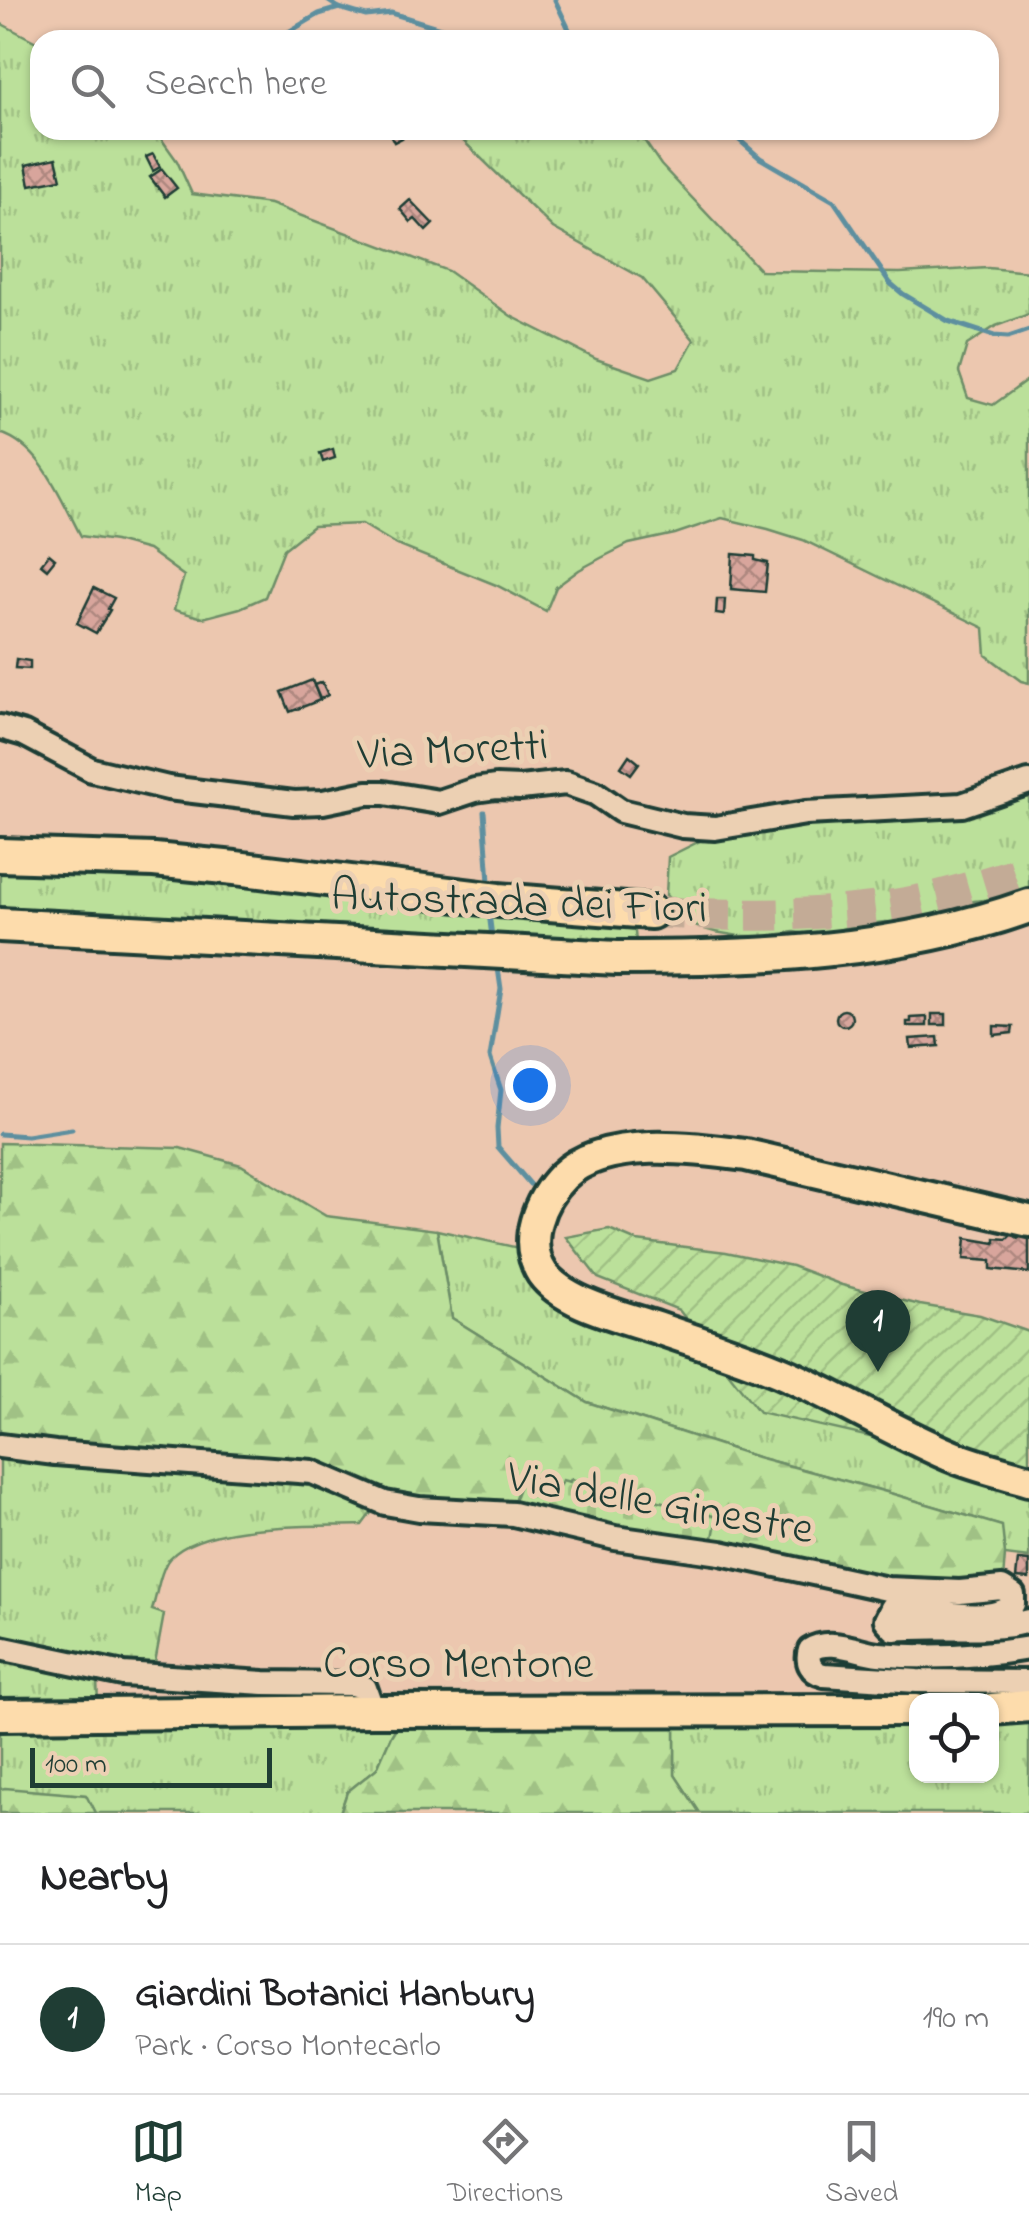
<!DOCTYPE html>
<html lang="en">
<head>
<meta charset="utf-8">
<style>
	:root { --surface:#fff; --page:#f2f2f2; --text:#202124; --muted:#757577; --line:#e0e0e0; --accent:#1f3d34 }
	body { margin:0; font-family:"Indie Flower",sans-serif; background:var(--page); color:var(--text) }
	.controls { position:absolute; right:30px; bottom:30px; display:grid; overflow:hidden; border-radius:20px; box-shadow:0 2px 8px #0004 }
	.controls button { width:90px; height:90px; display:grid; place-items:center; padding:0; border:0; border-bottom:2px solid var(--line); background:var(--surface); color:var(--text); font:50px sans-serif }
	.scale { position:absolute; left:30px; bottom:25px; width:242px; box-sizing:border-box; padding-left:10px; border:5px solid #1f3d34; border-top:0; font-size:28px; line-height:35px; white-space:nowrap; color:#1f3d34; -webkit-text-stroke:8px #ecd0b3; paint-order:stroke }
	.you { position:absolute; left:530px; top:1085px; width:35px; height:35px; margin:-25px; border:8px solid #fff; border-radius:50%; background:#1a73e8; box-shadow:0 0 0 15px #1a73e833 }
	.badge { display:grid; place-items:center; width:65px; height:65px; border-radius:50%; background:var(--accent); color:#fff; font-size:32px; font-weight:700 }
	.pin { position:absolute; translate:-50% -82px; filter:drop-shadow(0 2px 5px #0008) }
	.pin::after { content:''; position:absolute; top:52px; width:35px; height:30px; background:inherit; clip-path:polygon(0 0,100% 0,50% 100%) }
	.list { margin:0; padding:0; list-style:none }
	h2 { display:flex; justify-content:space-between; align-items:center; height:130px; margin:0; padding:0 40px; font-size:42px }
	h2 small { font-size:32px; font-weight:400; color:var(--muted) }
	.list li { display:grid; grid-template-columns:65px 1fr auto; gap:30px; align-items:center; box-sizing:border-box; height:150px; padding:0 40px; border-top:2px solid var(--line) }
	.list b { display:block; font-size:38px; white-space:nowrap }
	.list p { margin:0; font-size:32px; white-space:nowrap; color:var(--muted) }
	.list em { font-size:32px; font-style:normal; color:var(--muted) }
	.icon { flex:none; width:55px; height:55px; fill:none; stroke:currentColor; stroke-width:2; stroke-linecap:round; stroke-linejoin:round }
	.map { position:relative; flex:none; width:1029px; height:1813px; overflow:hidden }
	.search { position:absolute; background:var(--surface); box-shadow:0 2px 8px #0004; left:30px; right:30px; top:30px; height:110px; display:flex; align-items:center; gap:25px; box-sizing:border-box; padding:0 35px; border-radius:30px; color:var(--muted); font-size:38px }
	.sheet { height:280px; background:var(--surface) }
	nav { display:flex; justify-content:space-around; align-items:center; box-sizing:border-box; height:140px; border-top:2px solid var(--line); background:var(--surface); font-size:28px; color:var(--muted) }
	nav a { display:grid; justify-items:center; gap:5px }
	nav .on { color:var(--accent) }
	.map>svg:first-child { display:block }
	.grass { fill:url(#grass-tufts); stroke:#6d8e67; stroke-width:2.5 }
	.forest { fill:url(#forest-firs); stroke:#6d8e67; stroke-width:2.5 }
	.cemetery { fill:url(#cemetery-stones); stroke:#6d8e67; stroke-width:2.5 }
	.garden { fill:url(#garden-furrows); stroke:#6d8e67; stroke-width:2.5 }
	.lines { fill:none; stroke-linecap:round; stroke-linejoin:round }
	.stream { stroke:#5d8f9f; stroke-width:5 }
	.building { fill:url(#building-cross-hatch); stroke:#1f3d34; stroke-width:2.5 }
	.highway-tunnel { stroke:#c3ab96; stroke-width:32; stroke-dasharray:32 16; stroke-linecap:butt }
	.minor-casing { stroke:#1f3d34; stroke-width:30 }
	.major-casing { stroke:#1f3d34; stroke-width:38 }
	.highway-casing { stroke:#1f3d34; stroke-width:40 }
	.minor { stroke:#ecd0b3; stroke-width:22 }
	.major { stroke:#fddcac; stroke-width:30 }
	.highway { stroke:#fddcac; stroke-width:32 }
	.labels { text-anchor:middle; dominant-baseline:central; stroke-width:10; stroke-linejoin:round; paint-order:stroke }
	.street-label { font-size:45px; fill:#1f3d34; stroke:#ecd0b3 }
</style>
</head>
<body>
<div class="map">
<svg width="1029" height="1813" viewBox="0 0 1029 1813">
	<defs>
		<pattern id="grass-tufts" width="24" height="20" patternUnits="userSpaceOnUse" patternTransform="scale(2.5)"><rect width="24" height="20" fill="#bbe09a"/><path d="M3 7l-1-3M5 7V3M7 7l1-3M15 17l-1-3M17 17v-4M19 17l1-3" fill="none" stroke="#a0c185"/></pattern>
		<pattern id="forest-firs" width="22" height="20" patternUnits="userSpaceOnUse" patternTransform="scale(2.5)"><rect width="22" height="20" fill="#bbe09a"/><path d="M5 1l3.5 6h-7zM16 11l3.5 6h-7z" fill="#a0c185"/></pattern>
		<pattern id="cemetery-stones" width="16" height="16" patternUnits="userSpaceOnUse" patternTransform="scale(2.5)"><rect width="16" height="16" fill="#bbe09a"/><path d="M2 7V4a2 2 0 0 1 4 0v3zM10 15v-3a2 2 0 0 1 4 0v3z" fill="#a0c185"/></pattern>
		<pattern id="garden-furrows" width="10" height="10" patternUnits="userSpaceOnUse" patternTransform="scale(2.5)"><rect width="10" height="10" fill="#bbe09a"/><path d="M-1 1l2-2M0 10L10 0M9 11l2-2" fill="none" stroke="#a0c185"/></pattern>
		<pattern id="building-cross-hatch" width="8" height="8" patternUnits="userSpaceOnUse" patternTransform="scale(2.5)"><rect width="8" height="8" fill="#d8a59c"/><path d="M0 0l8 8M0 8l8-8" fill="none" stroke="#af8880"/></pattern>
	</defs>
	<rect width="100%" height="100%" fill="#ecc7af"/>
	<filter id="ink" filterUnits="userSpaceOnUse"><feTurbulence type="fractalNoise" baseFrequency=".01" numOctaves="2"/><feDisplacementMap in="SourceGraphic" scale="20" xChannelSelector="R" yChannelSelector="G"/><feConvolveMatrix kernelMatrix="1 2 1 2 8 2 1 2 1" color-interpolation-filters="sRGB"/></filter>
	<g filter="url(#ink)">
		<g class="grass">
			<path d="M0 23 40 44V130H155L177 161 192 194 270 204 448 271 511 316 596 359 651 378 678 369 694 340 642 278 553 228 452 130H637L661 165 761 271 900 273 988 268 1029 272V314L996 326 967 345 959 372 968 398 993 405 1029 379V683L1021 681 986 655 984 628 803 540 768 529 722 518 675 534 629 544 601 558 579 570 556 587 546 611 496 585 397 545 362 524 313 526 284 549 265 597 240 608 203 618 174 610 184 576 148 550 115 541 81 536C61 499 42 446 0 433Z"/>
			<polygon points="463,29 528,34 535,40 457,40"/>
			<polygon points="1029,787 1029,890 1004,898 974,901 909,923 885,922 851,926 820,936 794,932 766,936 739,936 715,932 697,927 666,895 668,857 718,832 858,815 902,819 949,813"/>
			<path d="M0 869C212 877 423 902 634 922L636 942C424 932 212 913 0 913Z"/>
			<path d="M437 1230 519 1248C536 1289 544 1303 585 1323L748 1370 1029 1492V1558L1005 1555 1001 1526 883 1491 757 1457 587 1402 452 1318Z"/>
			<path d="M0 1452 94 1463 181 1476 268 1474 325 1484 352 1503 374 1509 362 1525C314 1527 205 1521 170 1558 160 1569 157 1595 152 1610L164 1614 154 1668 0 1637Z"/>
			<polygon points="0,1657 97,1679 98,1704 0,1707"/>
			<polygon points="1029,1718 1029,1813 700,1813 675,1775 675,1723 916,1723 916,1776 992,1776 992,1722"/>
			<polygon points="399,1723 391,1736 377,1768 347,1792 340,1813 95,1813 85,1795 0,1789 0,1730 87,1726"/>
		</g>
		<g class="forest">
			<polygon points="0,1143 180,1148 241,1165 326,1216 437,1230 452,1318 587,1402 757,1457 883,1491 1002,1526 1005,1555 1003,1580 904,1585 712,1543 593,1485 571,1480 561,1486 524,1474 514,1501 500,1507 428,1504 197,1457 0,1436"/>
			<polygon points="399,1723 675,1723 675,1775 700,1813 340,1813 347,1792 377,1768 391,1736"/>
			<polygon points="5,1788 86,1795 95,1813 0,1813 0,1789"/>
		</g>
		<polygon class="cemetery" points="524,1474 560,1485 562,1480 570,1482 571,1479 593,1485 594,1483 717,1517 712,1543 649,1535 527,1510 523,1504 514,1501"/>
		<polygon class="garden" points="609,1229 637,1241 726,1252 792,1266 842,1285 920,1305 980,1315 1029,1332 1029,1473 759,1412 679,1310 598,1278 566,1237"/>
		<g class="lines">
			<g class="stream">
				<polyline points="327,0 339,8 366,16 391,13 473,38 514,40"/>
				<polyline points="555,0 574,40"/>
				<polyline points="275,40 319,14 339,8"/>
				<polyline points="728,130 760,158 834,201 890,283 903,294 948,321 994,336 1008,337 1029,330"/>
				<polyline points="484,812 489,882"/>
				<polyline points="489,913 492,937"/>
				<polyline points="498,968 501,989 490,1057 501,1090 497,1128 498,1147 530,1184"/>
				<polyline points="0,1134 27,1136 72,1129"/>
			</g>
		</g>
		<g class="building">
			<polygon points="388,130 397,130 402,138 394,142"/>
			<polygon points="153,154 160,167 153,171 146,157"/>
			<polygon points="56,158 61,179 30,185 26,165"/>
			<polygon points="162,169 177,188 165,197 150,177"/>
			<polygon points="410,200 433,224 426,231 415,219 411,222 400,209"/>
			<polygon points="333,449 335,458 323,462 320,453"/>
			<polygon points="49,554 55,559 47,569 41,564"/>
			<polygon points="733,554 755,556 755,560 768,563 765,592 731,589"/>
			<polygon points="94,588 114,598 108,609 110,610 96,633 77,623"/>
			<polygon points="717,599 725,599 724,615 716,614"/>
			<polygon points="16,659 30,661 30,669 15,668"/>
			<polygon points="312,680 320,700 290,712 282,692"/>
			<polygon points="322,682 328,695 320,699 314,685"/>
			<polygon points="629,755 639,763 631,774 621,767"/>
			<circle cx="844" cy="1018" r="8"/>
			<rect x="932" y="1014" width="14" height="11"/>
			<polygon points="927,1017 927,1026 907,1026 907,1022 911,1022 911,1018"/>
			<polygon points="994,1026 1013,1027 1012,1033 994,1035"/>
			<polygon points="938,1037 939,1046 911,1048 910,1039"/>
			<polygon points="1012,1234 1018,1238 1019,1235 1029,1237 1029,1273 991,1269 991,1261 964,1259 966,1238 995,1243 995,1238 1007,1239"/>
			<polygon points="1018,1560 1029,1561 1029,1579 1016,1578"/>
		</g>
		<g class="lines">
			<path class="highway-tunnel" d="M651 912C730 916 809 917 888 906 937 899 983 884 1029 869"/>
			<g class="minor-casing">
				<g id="minor">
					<polyline points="0,727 24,734 92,770 168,788 294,803 323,802 367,793 384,793 439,802 475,790 496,787 520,788 566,783 595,793 621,811 683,826 715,828 806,813 962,805 1029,782"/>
					<path d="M0 1446 55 1453 312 1472 385 1503 419 1509 513 1514 615 1538 721 1553 887 1589 960 1592 1002 1588 1013 1595V1604L1010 1608C974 1626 930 1606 892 1608L886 1620 894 1629C938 1624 986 1633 1029 1621"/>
					<polyline points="0,1648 123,1674 264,1683 352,1684 365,1688 373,1711"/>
					<path d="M1029 1648C980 1656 929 1659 879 1654 858 1652 830 1637 810 1650 806 1662 811 1672 824 1675L917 1681 1029 1682"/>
				</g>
			</g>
			<g class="major-casing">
				<g id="major">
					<path d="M1029 1221 746 1155C694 1148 604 1136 563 1176 539 1200 522 1241 542 1273 564 1304 622 1316 657 1328 700 1343 744 1356 785 1374 841 1399 893 1431 949 1455 975 1466 1002 1472 1029 1480"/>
					<polyline points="992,1709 1029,1706"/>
					<polyline points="0,1715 373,1711 916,1710"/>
				</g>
			</g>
			<g class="highway-casing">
				<g id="highway">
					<polyline points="0,855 154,860 235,868 498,900 651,912"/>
					<path d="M0 925 617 958C757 958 897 953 1029 906"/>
				</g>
			</g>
			<use href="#minor" class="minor"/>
			<use href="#major" class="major"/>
			<use href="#highway" class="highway"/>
		</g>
	</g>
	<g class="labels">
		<g class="street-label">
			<text transform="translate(453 752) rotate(-3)">Via Moretti</text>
			<text transform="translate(519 904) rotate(2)">Autostrada dei Fiori</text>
			<text transform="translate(660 1505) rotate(10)">Via delle Ginestre</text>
			<text x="458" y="1666">Corso Mentone</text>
		</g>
	</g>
</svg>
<div class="controls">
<button><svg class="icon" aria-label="locate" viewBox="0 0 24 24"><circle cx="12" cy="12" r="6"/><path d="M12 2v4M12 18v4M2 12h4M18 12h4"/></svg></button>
</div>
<div class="scale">100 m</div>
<div class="you"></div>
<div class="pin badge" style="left:878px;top:1372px">1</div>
<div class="search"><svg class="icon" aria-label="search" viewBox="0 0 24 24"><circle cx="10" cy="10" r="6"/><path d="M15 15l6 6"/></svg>Search here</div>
</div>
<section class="sheet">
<h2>Nearby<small></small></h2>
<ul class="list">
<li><span class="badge">1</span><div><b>Giardini Botanici Hanbury</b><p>Park · Corso Montecarlo</p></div><em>190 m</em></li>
</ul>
</section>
<nav>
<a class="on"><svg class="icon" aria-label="map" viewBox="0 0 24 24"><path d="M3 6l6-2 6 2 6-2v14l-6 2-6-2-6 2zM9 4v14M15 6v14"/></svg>Map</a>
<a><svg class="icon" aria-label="directions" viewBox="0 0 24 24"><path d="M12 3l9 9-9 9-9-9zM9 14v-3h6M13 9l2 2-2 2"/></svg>Directions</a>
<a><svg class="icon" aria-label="saved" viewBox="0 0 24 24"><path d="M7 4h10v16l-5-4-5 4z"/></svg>Saved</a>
</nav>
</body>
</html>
